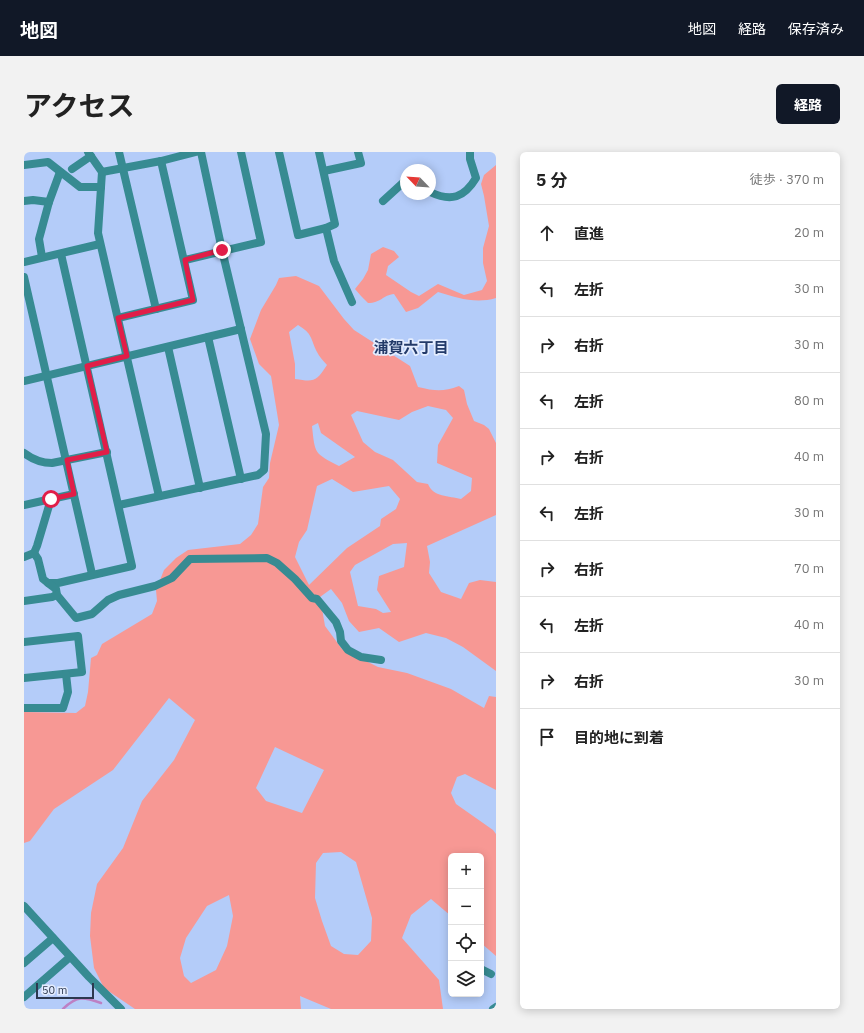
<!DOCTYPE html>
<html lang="ja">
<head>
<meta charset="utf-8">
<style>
	:root { --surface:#fff; --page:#f2f2f2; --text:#222; --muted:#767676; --line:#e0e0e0; --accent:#111827 }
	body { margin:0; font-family:"IBM Plex Sans","Noto Sans JP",sans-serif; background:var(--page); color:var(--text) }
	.controls { position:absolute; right:12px; bottom:12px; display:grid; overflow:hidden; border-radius:6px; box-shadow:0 2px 10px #0003 }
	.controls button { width:36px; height:36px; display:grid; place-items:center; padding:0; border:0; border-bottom:1px solid var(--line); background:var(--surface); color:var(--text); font:20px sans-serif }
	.compass { position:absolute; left:376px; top:12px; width:36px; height:36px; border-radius:50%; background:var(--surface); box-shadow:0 2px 10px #0003; rotate:295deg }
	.scale { position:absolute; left:12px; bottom:10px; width:58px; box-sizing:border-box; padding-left:4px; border:2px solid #2c384f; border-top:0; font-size:11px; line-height:14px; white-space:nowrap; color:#2c384f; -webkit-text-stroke:3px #e3ecfe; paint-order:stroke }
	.stop { position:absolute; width:12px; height:12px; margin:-9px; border:3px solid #e11d48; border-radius:50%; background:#fff }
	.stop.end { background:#e11d48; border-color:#fff; box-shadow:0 1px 4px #0008 }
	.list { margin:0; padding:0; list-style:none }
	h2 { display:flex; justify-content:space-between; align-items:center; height:52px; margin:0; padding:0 16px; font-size:17px }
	h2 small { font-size:13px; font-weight:400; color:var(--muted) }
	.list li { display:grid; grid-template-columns:26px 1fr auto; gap:12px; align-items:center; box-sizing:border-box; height:56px; padding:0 16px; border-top:1px solid var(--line) }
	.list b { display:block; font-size:15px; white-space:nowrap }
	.list em { font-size:13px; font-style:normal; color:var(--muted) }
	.icon { flex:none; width:22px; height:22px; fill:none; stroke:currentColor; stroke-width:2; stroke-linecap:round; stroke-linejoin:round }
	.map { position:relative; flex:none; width:472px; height:857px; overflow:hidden; border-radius:6px }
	header { display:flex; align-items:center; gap:24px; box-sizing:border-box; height:56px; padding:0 20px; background:var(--accent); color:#fff }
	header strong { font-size:19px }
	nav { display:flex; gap:22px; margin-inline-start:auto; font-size:14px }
	.intro { display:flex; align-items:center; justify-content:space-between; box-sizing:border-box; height:96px; padding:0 24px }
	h1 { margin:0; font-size:28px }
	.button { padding:10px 18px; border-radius:6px; background:var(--accent); color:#fff; font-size:14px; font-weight:700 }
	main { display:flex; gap:24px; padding:0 24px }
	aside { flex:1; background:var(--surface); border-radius:6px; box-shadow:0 2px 10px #0003 }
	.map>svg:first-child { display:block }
	.green { fill:#f79894; fill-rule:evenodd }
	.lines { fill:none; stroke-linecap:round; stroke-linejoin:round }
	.stream { stroke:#bd80c4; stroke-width:2.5 }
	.minor { stroke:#378b92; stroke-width:8 }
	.route { stroke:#e11d48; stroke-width:5 }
	.labels { text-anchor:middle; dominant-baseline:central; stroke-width:3.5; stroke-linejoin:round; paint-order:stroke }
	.neighbourhood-label { font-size:15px; font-weight:bold; fill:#233a69; stroke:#e3ecfe }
</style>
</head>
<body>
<header>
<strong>地図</strong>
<nav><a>地図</a><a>経路</a><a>保存済み</a></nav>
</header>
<div class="intro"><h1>アクセス</h1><a class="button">経路</a></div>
<main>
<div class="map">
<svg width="472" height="857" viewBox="0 0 472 857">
	<rect width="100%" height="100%" fill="#b4ccf9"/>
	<g class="green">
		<path d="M472 13V146C452 152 433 146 414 140L394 156 382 160 370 142C359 143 357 151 344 151L337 144 331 137 339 127 344 118 347 102 359 95 370 99 375 105 364 114 362 123 387 140 395 144 414 132 440 143 458 138 463 129 459 111V96L465 74 460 44 457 32 460 23Z"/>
		<path d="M272 124 295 134 320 167 330 178 386 214 394 235C411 239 419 240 435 234L440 238 443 252 450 269 460 273 465 277 472 291V363L403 394 406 410 405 421 417 440 437 447 445 431 456 428 472 430V519L439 495 422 486 402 481 375 490 355 476 335 480 325 469 318 451 307 437 296 445 301 474 318 497 354 515 383 521 427 537 460 556 465 544 472 545V638L441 622 433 625 427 641 432 652 469 678 472 682V804L457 791V704H427V764L407 747 387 763 378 786 415 828 419 857H307L276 844 277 857H111L80 836 70 816 66 784 67 761 73 732 99 696 118 649 150 608 171 568 145 546 89 618 30 657 6 689 0 691V560L52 561 61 554 64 540 67 506 73 503 78 492 128 462 133 449 132 438 140 418 152 406 164 398 216 392 227 383 234 372 239 335 245 326 246 311 255 273 247 224 235 212 226 187 237 158 252 133 255 126ZM274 173C289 182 286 186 293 200 295 204 299 209 303 213 292 230 290 230 271 227V212L265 180ZM404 254 422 258 429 266 414 293 413 311 448 326 447 339 437 347C425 344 409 345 404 332L393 330 369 308 351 300 339 290 327 263 333 259 375 268 388 260ZM294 271 297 281 331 305 315 314C290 301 291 302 288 274ZM308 327 329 340 365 334 376 347 372 357 357 367 356 374 323 396 285 433 271 405 275 390 283 378 293 334ZM383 391 380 415 355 424 353 438 367 460 359 461 352 457 334 454 326 420 331 413 369 392ZM251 595 300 618 278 661 242 649 232 636ZM317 700 332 710 348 766 347 789 334 803 320 802 307 794 298 769 291 746 292 711 299 701ZM205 743 209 764 203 794 192 818 167 831 160 824 156 806 162 786 183 754Z"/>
	</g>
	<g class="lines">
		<path class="stream" d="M39 857C53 843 60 845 77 851"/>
		<g class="minor">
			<polyline points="64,0 78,20 74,81 135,344"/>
			<polyline points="95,0 132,157"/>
			<polyline points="255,0 274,83 302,76"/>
			<polyline points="295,0 311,72 302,76 310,109 328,150"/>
			<polyline points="0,13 24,10 56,35 77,35"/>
			<polyline points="48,17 67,4"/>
			<polyline points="300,19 337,11 334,0"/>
			<polyline points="78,20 137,9 172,0"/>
			<path d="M406 40C427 50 440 46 452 26L446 7V0"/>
			<polyline points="0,49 9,48 25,50"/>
			<polyline points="359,49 382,28"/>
			<polyline points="18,105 15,87 25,50 36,20"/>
			<polyline points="161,108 237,90 217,0"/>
			<polyline points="0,110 76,92"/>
			<polyline points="0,125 68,422"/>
			<polyline points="94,166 169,148 137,9"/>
			<polyline points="184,185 217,327"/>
			<polyline points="144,195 176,336"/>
			<polyline points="0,229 217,177"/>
			<path d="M0 301C8 307 18 311 28 311L83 300"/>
			<polyline points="0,353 27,347"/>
			<polyline points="95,353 234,323 240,318 242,282 198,98 177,0"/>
			<polyline points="10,401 14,407 19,427 24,431 34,431 108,414 37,102"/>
			<polyline points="0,405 10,401 13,394 27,347 50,342"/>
			<polyline points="24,431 32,437 33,443 52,466 68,462 84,448 95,443 131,434 148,426 166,407 243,406 253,411 271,427 288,446 293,447 312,470 316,480 317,489 324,498 337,505 357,508"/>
			<polyline points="0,449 28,445 33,443"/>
			<polyline points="0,490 54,484 58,520 0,526"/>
			<polyline points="0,556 39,556 44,540 42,522"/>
			<polyline points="0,754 65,825 97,857"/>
			<polyline points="0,811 29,786"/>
			<polyline points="457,817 467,822"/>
			<polyline points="0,845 46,805"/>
			<polyline points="469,857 472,855"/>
		</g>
	</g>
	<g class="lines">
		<polyline class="route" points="27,347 50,342 43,308 83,300 63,214 103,204 94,166 169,148 161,108 198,98"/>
	</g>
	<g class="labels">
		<g class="neighbourhood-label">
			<text x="387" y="195">浦賀六丁目</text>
		</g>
	</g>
</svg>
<div class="controls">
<button>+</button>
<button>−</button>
<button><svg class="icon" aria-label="locate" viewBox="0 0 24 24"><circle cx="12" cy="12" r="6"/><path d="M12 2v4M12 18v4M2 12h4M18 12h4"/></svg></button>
<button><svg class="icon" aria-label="layers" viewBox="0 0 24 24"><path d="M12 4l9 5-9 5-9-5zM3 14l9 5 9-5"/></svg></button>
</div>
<svg class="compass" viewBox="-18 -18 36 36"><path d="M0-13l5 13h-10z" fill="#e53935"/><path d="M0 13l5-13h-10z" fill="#767676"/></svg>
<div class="scale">50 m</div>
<div class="stop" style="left:27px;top:347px"></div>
<div class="stop end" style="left:198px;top:98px"></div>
</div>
<aside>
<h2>5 分<small>徒歩 · 370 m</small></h2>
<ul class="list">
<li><svg class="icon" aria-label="ahead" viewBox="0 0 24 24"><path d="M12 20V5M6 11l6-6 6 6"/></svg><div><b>直進</b></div><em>20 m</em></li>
<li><svg class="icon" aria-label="left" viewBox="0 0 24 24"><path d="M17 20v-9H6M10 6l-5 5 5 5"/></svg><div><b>左折</b></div><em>30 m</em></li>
<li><svg class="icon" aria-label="right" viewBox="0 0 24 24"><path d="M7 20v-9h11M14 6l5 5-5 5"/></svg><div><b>右折</b></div><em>30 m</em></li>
<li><svg class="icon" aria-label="left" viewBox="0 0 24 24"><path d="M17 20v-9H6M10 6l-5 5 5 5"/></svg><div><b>左折</b></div><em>80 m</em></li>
<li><svg class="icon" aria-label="right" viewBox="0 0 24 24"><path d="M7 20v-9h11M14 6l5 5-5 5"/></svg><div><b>右折</b></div><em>40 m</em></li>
<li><svg class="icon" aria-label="left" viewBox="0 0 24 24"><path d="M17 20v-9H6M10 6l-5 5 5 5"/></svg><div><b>左折</b></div><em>30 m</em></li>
<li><svg class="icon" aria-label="right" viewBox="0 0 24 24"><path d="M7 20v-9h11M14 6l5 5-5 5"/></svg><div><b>右折</b></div><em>70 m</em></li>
<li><svg class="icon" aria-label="left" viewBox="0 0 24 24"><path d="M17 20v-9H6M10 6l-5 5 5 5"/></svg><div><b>左折</b></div><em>40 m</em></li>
<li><svg class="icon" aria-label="right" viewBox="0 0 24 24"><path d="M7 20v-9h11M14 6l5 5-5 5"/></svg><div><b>右折</b></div><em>30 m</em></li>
<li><svg class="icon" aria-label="arrive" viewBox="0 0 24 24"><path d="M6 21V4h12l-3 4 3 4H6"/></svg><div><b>目的地に到着</b></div></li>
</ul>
</aside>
</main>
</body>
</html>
